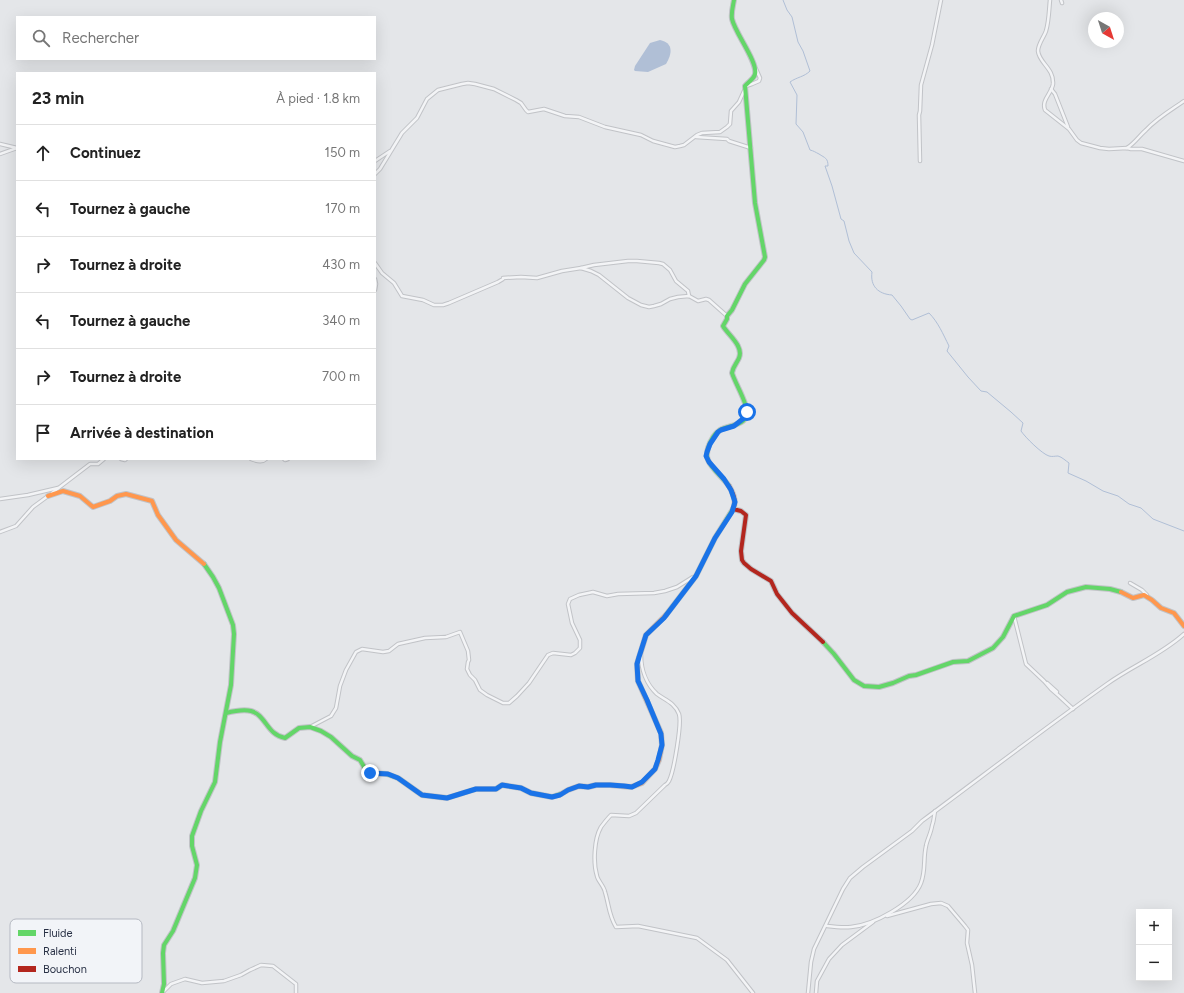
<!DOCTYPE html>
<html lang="fr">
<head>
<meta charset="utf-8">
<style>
	:root { --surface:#fff; --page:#f2f2f2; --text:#222; --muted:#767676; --line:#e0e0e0 }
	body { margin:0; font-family:Figtree,sans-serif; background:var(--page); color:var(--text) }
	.controls { position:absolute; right:12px; bottom:12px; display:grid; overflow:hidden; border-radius:0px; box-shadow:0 4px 16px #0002 }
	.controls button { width:36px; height:36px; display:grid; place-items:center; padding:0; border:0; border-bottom:1px solid var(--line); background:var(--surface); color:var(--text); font:20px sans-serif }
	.compass { position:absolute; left:1088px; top:12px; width:36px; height:36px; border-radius:50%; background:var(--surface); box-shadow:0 4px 16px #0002; rotate:141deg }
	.stop { position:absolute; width:12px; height:12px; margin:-9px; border:3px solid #1a73e8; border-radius:50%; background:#fff }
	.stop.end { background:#1a73e8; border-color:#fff; box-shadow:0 1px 4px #0008 }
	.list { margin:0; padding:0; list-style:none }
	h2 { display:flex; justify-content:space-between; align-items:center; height:52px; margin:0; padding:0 16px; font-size:17px }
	h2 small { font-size:13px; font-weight:400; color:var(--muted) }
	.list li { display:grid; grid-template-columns:26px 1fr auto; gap:12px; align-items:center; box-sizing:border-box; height:56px; padding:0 16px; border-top:1px solid var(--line) }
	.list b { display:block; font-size:15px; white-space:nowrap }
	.list em { font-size:13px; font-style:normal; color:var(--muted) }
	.icon { flex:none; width:22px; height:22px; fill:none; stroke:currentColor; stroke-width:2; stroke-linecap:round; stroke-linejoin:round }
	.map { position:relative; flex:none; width:1184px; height:993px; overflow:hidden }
	.search { position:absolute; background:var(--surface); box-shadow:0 4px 16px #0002; left:16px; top:16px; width:360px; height:44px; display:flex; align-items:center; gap:10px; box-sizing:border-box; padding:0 14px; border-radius:0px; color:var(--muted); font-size:15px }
	.panel { position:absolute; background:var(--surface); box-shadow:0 4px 16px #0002; left:16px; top:72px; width:360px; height:388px; border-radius:0px }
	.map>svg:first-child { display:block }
	.water { fill:#b0bfd6 }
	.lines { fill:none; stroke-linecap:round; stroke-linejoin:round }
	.stream { stroke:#b0bfd6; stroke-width:1 }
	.street-casing { stroke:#c1c3c7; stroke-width:4.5 }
	.fast-casing { stroke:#c1c3c7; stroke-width:6 }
	.slow-casing { stroke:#c1c3c7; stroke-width:6 }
	.jam-casing { stroke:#c1c3c7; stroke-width:6 }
	.street { stroke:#f3f4f6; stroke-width:2.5 }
	.fast { stroke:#63d668; stroke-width:4 }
	.slow { stroke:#ff974d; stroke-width:4 }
	.jam { stroke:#b3261e; stroke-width:4 }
	.route { stroke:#1a73e8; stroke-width:5 }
	.key { fill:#f2f4f8; stroke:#b5b9c2; stroke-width:1 }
	.key-label { font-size:11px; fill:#283045 }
</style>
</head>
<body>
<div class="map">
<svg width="1184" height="993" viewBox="0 0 1184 993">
	<rect width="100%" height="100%" fill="#e4e6e9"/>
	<path class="water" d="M660 40C674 43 672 54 666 64L648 72 635 71 634 70 635 66 650 43Z"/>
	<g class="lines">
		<path class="stream" d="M783 0 787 10 792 17 798 42 803 51 810 71C804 77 797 77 790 82L797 95 796 124 803 132 810 150C814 151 815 152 819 154 825 158 828 158 828 166H825L832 186 841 219 844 221 849 241 854 253 872 272C870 286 878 294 892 295L901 306 910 319 912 320 929 313C938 322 943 334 949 346L947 351 968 377 981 391 987 392 1011 412 1023 423 1021 431C1025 437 1042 454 1049 456 1052 457 1055 456 1058 456 1062 457 1066 461 1069 463L1068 473 1086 481 1103 491 1118 496 1129 504 1141 508 1153 519 1184 531"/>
		<g class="street-casing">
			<g id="street">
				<path d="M1050 0C1049 10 1049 21 1046 31 1044 37 1038 44 1038 51 1039 63 1054 68 1053 84 1052 93 1041 100 1045 110L1069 129 1077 140 1081 143 1100 148 1109 149 1127 148 1131 149H1142L1184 161"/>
				<polyline points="1061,0 1062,3"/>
				<polyline points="746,86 752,84 759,81 760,78 756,69"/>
				<polyline points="1051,89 1055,94 1068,127"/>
				<polyline points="696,137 727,139 729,141 751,148"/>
				<polyline points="0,144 17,148"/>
				<path d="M1127 148C1135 143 1139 136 1146 130 1157 118 1171 110 1184 101"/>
				<polyline points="0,154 17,148"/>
				<polyline points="375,161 390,151"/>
				<polyline points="920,161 919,115 920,111 921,85 932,45 941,0"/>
				<polyline points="375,174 380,169 402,133 417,118 427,99 438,90 462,84 468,83 475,84 494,89 516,100 521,103 526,110 528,112 544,109 565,116 579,117 605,127 641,135 653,141 675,147 680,146 684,145 697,135 702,133 720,132 727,127 730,124 731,111 739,102 744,91"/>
				<polyline points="375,263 382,273 394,283 402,296 423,300 434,305 443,305 449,303 498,282 503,279 503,278 521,277 537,278 562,271 581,268 591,271 599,275 628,298 641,305 649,307 654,306 661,304 670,299 678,297 689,296 698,301 706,299 709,300 727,316"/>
				<polyline points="581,268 594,265 628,261 637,261 659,263 663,264 670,270 676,281 688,291 689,296"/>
				<polyline points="375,279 376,284 375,290"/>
				<polyline points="121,459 125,460 126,459"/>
				<path d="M251 459C256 461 262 463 266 459"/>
				<polyline points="284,459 285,460 288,459"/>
				<polyline points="52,493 90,464 98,464 104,459"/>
				<polyline points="0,499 28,495 58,488"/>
				<polyline points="0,532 16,526 33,507 48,496"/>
				<polyline points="1130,583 1142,590 1147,595"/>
				<polyline points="1014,616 1026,664 1044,681 1051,689 1059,696 1073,709"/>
				<path d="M641 655C641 669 646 684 657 694 665 700 675 703 679 714 682 723 674 771 669 781 668 783 667 784 665 785L636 813 629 816 611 815C607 819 604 823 601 827 594 839 593 863 597 876 598 881 604 886 605 892 609 905 609 916 616 927L638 926 697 938 727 960 753 993"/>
				<polyline points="1047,683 1057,692"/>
				<polyline points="310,727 331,716 336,708 340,686 346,670 356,652 362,649 383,652 389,651 398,644 425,638 446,637 460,632 468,651 469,660 468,662 467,669 470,675 475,680 480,690 487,695 503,703 509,703 517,696 529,683 548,655 553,653 571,655 575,653 580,648 580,640 572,623 568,604 570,599 579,595 593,592 607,596 618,594 654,593 665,591 677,587 693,577"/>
				<polyline points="887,916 931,904 941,903 948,906 965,926 968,930 967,943 972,965 975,993"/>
				<path d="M827 926C835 927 843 928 851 927 873 925 913 904 921 883 926 870 923 859 926 846 927 840 931 833 932 826 934 821 934 816 935 811"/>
				<polyline points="164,991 171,984 185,979 202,983 224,981 241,975 250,970 261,965 273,966 296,984 296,993"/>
				<path d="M808 993 811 962 814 949 843 889 850 878 863 867 912 831 922 821C984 775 1045 728 1107 684 1132 666 1161 655 1184 634"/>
				<polyline points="816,993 817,981 829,959 842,945 873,922"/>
			</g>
		</g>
		<g class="fast-casing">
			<g id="fast">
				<path d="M729 486C723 477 712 470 708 460 706 456 707 452 708 448 710 442 714 434 720 430 728 425 746 426 747 413 748 404 735 383 732 373 733 366 737 363 739 358 744 346 728 335 723 326L727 319V316L732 310 745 284 764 260 765 257 755 203 745 86C748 82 754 79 755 74 758 62 735 33 732 19 731 12 733 6 734 0"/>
				<polyline points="666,615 696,576 715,538 733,509"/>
				<polyline points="823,642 834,654 854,680 864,686 879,687 893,683 909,676 916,675 953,662 968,661 993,648 1003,637 1014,616 1047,605 1067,592 1086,587 1110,589 1121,592"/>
				<path d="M226 713C234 711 243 709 251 711 266 715 267 735 285 738L299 728 310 727 321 731 331 737 352 756 360 760 366 770 370 773 387 774 398 778 422 795 447 798 476 789H496L502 785 521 788 531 793 552 797 561 794"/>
				<polyline points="162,993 164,984 163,953 164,945 173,931 195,878 197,865 192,846 192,836 201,811 215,782 220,742 231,685 234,634 233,625 219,588 213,577 204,564"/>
			</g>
		</g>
		<g class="slow-casing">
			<g id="slow">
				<polyline points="48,496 63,491 80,496 93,507 110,501 117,496 126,494 152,501 158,515 176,540 204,564"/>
				<polyline points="1121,592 1133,598 1144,595 1152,600 1161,608 1174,613 1184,626"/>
				<polyline points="561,794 568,790 579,786 588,787 596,785 610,785 631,787 642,783 655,769 659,760 662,745 661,733 638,681 637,664 646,635 666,615"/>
			</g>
		</g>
		<g class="jam-casing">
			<path id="jam" d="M729 486C733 493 737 501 733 509L741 511 746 515 741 551 742 560 744 563 751 569 771 581 777 594 792 613 823 642"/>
		</g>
		<use href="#street" class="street"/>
		<use href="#fast" class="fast"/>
		<use href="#slow" class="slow"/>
		<use href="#jam" class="jam"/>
	</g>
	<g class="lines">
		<polyline class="route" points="370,773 388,774 398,778 422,795 447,798 476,789 496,789 502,785 521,788 531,793 552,797 560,795 568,790 579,786 588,787 596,785 610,785 624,786 632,787 642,782 655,769 658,760 662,745 661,734 647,700 638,681 637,664 639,657 646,635 664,618 696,576 715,538 732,512 735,502 731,490 724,479 709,462 706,456 707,452 710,444 718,432 721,430 734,426 744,418 747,412"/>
	</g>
	<rect x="10" y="919" width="132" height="64" rx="6" class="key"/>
	<rect x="18" y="930" width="18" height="6" fill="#63d668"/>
	<rect x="18" y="948" width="18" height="6" fill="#ff974d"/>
	<rect x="18" y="966" width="18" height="6" fill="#b3261e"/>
	<g class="key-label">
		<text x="43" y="937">Fluide</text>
		<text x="43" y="955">Ralenti</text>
		<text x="43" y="973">Bouchon</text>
	</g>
</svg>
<div class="controls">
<button>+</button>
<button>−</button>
</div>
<svg class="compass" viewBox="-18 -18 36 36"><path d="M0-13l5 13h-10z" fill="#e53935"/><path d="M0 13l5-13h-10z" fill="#767676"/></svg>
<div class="stop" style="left:747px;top:412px"></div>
<div class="stop end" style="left:370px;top:773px"></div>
<div class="search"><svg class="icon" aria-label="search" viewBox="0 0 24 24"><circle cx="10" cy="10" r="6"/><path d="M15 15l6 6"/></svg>Rechercher</div>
<section class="panel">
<h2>23 min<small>À pied · 1.8 km</small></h2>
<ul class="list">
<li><svg class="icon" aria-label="ahead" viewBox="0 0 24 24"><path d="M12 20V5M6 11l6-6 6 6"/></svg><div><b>Continuez</b></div><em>150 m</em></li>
<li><svg class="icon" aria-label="left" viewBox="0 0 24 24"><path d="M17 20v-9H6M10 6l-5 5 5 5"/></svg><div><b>Tournez à gauche</b></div><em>170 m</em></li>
<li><svg class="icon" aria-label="right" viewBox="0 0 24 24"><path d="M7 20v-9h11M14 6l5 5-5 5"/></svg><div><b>Tournez à droite</b></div><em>430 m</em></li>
<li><svg class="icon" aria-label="left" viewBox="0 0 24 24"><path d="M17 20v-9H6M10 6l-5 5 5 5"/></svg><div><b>Tournez à gauche</b></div><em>340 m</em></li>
<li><svg class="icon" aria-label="right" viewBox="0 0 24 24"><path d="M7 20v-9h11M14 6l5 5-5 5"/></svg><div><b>Tournez à droite</b></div><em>700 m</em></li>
<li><svg class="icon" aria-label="arrive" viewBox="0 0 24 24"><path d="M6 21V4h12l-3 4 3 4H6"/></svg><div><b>Arrivée à destination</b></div></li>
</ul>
</section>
</div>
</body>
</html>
